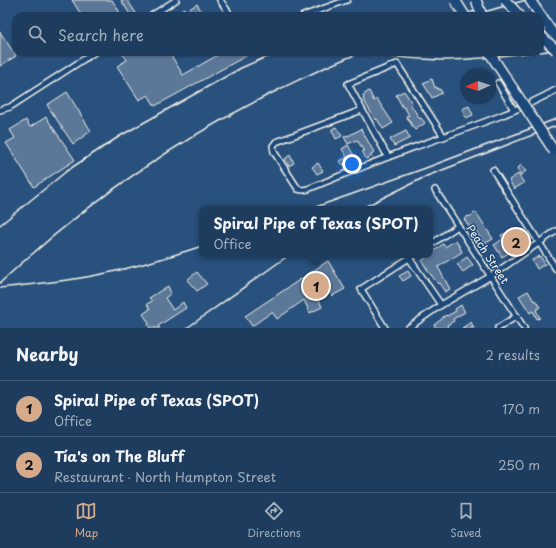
<!DOCTYPE html>
<html lang="en">
<head>
<meta charset="utf-8">
<style>
	:root { --surface:#1e3d5e; --page:#264464; --text:#f1f3f6; --muted:#a1aebc; --line:#3c5673; --accent:#d6ab8b }
	body { margin:0; font-family:"Playpen Sans",sans-serif; background:var(--page); color:var(--text) }
	.compass { position:absolute; left:460px; top:68px; width:36px; height:36px; border-radius:50%; background:var(--surface); box-shadow:0 1px 3px #0004; rotate:267deg }
	.you { position:absolute; left:352px; top:164px; width:14px; height:14px; margin:-10px; border:3px solid #fff; border-radius:50%; background:#1a73e8; box-shadow:0 0 0 6px #1a73e833 }
	.badge { display:grid; place-items:center; width:26px; height:26px; border-radius:50%; background:var(--accent); color:#111; font-size:13px; font-weight:700 }
	.pin { position:absolute; translate:-50% -50%; border:2px solid #fff; box-shadow:0 1px 4px #0006 }
	.popup { position:absolute; left:199px; top:206px; width:234px; height:52px; box-sizing:border-box; display:grid; place-content:center; border-radius:8px; background:var(--surface); filter:drop-shadow(0 1px 3px #0005); font-size:13px; white-space:nowrap; color:var(--muted) }
	.popup b { font-size:15px; color:var(--text) }
	.popup::after { content:''; position:absolute; left:50%; top:100%; margin-left:-8px; border:8px solid transparent; border-top-color:var(--surface) }
	.list { margin:0; padding:0; list-style:none }
	h2 { display:flex; justify-content:space-between; align-items:center; height:52px; margin:0; padding:0 16px; font-size:17px }
	h2 small { font-size:13px; font-weight:400; color:var(--muted) }
	.list li { display:grid; grid-template-columns:26px 1fr auto; gap:12px; align-items:center; box-sizing:border-box; height:56px; padding:0 16px; border-top:1px solid var(--line) }
	.list b { display:block; font-size:15px; white-space:nowrap }
	.list p { margin:0; font-size:13px; white-space:nowrap; color:var(--muted) }
	.list em { font-size:13px; font-style:normal; color:var(--muted) }
	.icon { flex:none; width:22px; height:22px; fill:none; stroke:currentColor; stroke-width:2; stroke-linecap:round; stroke-linejoin:round }
	.map { position:relative; flex:none; width:556px; height:328px; overflow:hidden }
	.search { position:absolute; background:var(--surface); box-shadow:0 1px 3px #0004; left:12px; right:12px; top:12px; height:44px; display:flex; align-items:center; gap:10px; box-sizing:border-box; padding:0 14px; border-radius:12px; color:var(--muted); font-size:15px }
	.sheet { height:164px; background:var(--surface) }
	nav { display:flex; justify-content:space-around; align-items:center; box-sizing:border-box; height:56px; border-top:1px solid var(--line); background:var(--surface); font-size:11px; color:var(--muted) }
	nav a { display:grid; justify-items:center; gap:2px }
	nav .on { color:var(--accent) }
	.map>svg:first-child { display:block }
	.building { fill:#5b7899; stroke:#f4f1e8 }
	.lines { fill:none; stroke-linecap:round; stroke-linejoin:round }
	.street-casing { stroke:#f4f1e8; stroke-width:8 }
	.highway-casing { stroke:#f4f1e8; stroke-width:12 }
	.street { stroke:#1f4a7a; stroke-width:5 }
	.highway { stroke:#1f4a7a; stroke-width:9 }
	.rail { stroke:#f4f1e8; stroke-width:1.5 }
	.highway-bridge-casing { stroke:#f4f1e8; stroke-width:12; stroke-linecap:butt }
	.highway-bridge { stroke:#1f4a7a; stroke-width:9 }
	.labels { text-anchor:middle; dominant-baseline:central; stroke-width:3; stroke-linejoin:round; paint-order:stroke }
	.street-label { font-size:11px; fill:#f4f1e8; stroke:#1f4a7a }
</style>
</head>
<body>
<div class="map">
<svg width="556" height="328" viewBox="0 0 556 328">
	<rect width="100%" height="100%" fill="#28517e"/>
	<filter id="ink" filterUnits="userSpaceOnUse"><feTurbulence type="fractalNoise" baseFrequency=".025" numOctaves="2"/><feDisplacementMap in="SourceGraphic" scale="8" xChannelSelector="R" yChannelSelector="G"/><feConvolveMatrix kernelMatrix="1 2 1 2 8 2 1 2 1" color-interpolation-filters="sRGB"/></filter>
	<g filter="url(#ink)">
		<g class="building">
			<polygon points="72,0 112,0 122,16 82,16"/>
			<polygon points="121,0 127,0 136,13 131,16"/>
			<polygon points="197,4 204,16 173,16 184,8 186,11"/>
			<polygon points="0,32 16,56 0,66"/>
			<polygon points="121,52 169,52 183,75 223,52 244,52 246,56 155,106 148,95 139,100 117,66 127,60"/>
			<polygon points="432,79 435,88 437,87 438,90 440,89 442,93 432,98 423,83"/>
			<polygon points="369,91 374,101 377,99 393,123 383,129 377,119 376,120 373,116 363,99 364,98 363,95"/>
			<polygon points="404,91 412,103 411,105 420,119 421,118 425,123 415,130 406,116 409,115 404,107 403,108 396,95"/>
			<polygon points="67,92 91,131 73,144 47,105"/>
			<polygon points="469,106 473,115 466,118 462,109"/>
			<polygon points="46,117 75,160 34,187 6,143 15,138 10,130 26,120 30,127"/>
			<polygon points="336,127 342,136 336,139 332,131 332,129"/>
			<polygon points="361,129 374,152 371,154 372,156 366,159 362,151 364,151 357,140 348,144 344,137 348,135 348,136"/>
			<polygon points="406,131 410,138 394,146 390,139"/>
			<polygon points="348,145 356,159 343,165 340,161 347,157 342,149"/>
			<polygon points="290,155 294,163 289,166 285,159"/>
			<polygon points="318,163 323,171 317,174 312,167"/>
			<polygon points="521,165 526,171 521,175 517,169"/>
			<polygon points="518,174 524,183 514,189 509,180"/>
			<polygon points="476,212 493,239 484,244 472,225 470,227 464,219 468,216 469,217"/>
			<polygon points="506,233 510,239 519,233 526,243 502,257 494,245 503,239 501,235"/>
			<polygon points="456,240 462,252 438,267 450,289 445,292 439,283 438,284 428,271 422,261 443,244 445,247"/>
			<polygon points="540,256 545,264 537,269 532,260"/>
			<polygon points="467,257 473,265 463,272 457,264"/>
			<polygon points="328,261 345,289 332,296 330,290 318,298 322,307 310,313 304,300 277,319 272,312 252,326 245,316"/>
			<polygon points="408,271 411,276 403,281 399,276"/>
			<polygon points="197,272 207,284 197,291 187,280"/>
			<polygon points="168,286 171,293 165,298 173,310 183,302 186,308 161,324 158,326 160,328 150,328 148,324 149,323 143,314 150,309 147,304 152,301 149,298"/>
			<polygon points="528,291 534,301 535,300 540,307 536,310 540,318 537,319 533,311 530,313 519,296"/>
			<polygon points="461,305 465,312 453,319 454,321 447,325 448,328 436,328 434,325 443,318 443,317 446,315 447,316 456,311 455,309"/>
			<polygon points="471,322 474,328 462,328"/>
		</g>
		<g class="lines">
			<g class="street-casing">
				<g id="street">
					<polyline points="220,0 231,16"/>
					<polyline points="151,16 176,0"/>
					<polyline points="303,16 347,0"/>
					<polyline points="498,83 514,110"/>
					<polyline points="0,110 10,107 95,52"/>
					<path d="M362 110 276 142 273 146 274 152 298 189 303 190 308 189C342 175 377 161 412 148 461 130 511 115 556 90"/>
					<polyline points="388,157 348,84 397,64 444,137"/>
					<polyline points="493,170 556,269"/>
					<polyline points="435,190 524,328"/>
					<polyline points="430,245 458,226"/>
					<polyline points="409,258 441,305"/>
					<polyline points="385,328 361,289 414,255"/>
					<polyline points="408,328 441,305 491,276 556,231"/>
					<polyline points="498,328 517,316"/>
				</g>
			</g>
			<g class="highway-casing">
				<polyline id="highway" points="530,0 556,38"/>
			</g>
			<use href="#street" class="street"/>
			<use href="#highway" class="highway"/>
			<g class="rail">
				<polyline points="458,16 475,11"/>
				<polyline points="470,16 526,0"/>
				<polyline points="540,52 556,50"/>
				<path d="M357 53C387 56 418 60 448 60 478 60 507 55 536 52"/>
				<polyline points="310,209 423,169 556,119"/>
				<polyline points="360,209 427,176 556,126"/>
				<polyline points="0,225 68,170 120,136 241,68 264,58 289,52"/>
				<path d="M0 283C83 205 178 139 280 89 307 76 334 62 363 52"/>
				<path d="M0 288C24 285 49 283 74 279 117 273 160 260 202 246"/>
				<polyline points="187,328 289,255"/>
			</g>
			<g class="highway-bridge-casing">
				<g id="highway-bridge">
					<polyline points="455,0 465,16"/>
					<polyline points="476,0 482,16"/>
					<polyline points="505,0 520,16"/>
					<polyline points="540,35 556,50"/>
					<polyline points="489,52 554,151"/>
				</g>
			</g>
			<use href="#highway-bridge" class="highway-bridge"/>
		</g>
	</g>
	<g class="labels">
		<g class="street-label">
			<text transform="translate(488 254) rotate(57)">Peach Street</text>
		</g>
	</g>
</svg>
<svg class="compass" viewBox="-18 -18 36 36"><path d="M0-13l5 13h-10z" fill="#e53935"/><path d="M0 13l5-13h-10z" fill="#a1aebc"/></svg>
<div class="you"></div>
<div class="pin badge" style="left:316px;top:286px">1</div>
<div class="popup"><b>Spiral Pipe of Texas (SPOT)</b>Office</div>
<div class="pin badge" style="left:516px;top:242px">2</div>
<div class="search"><svg class="icon" aria-label="search" viewBox="0 0 24 24"><circle cx="10" cy="10" r="6"/><path d="M15 15l6 6"/></svg>Search here</div>
</div>
<section class="sheet">
<h2>Nearby<small>2 results</small></h2>
<ul class="list">
<li><span class="badge">1</span><div><b>Spiral Pipe of Texas (SPOT)</b><p>Office</p></div><em>170 m</em></li>
<li><span class="badge">2</span><div><b>Tía's on The Bluff</b><p>Restaurant · North Hampton Street</p></div><em>250 m</em></li>
</ul>
</section>
<nav>
<a class="on"><svg class="icon" aria-label="map" viewBox="0 0 24 24"><path d="M3 6l6-2 6 2 6-2v14l-6 2-6-2-6 2zM9 4v14M15 6v14"/></svg>Map</a>
<a><svg class="icon" aria-label="directions" viewBox="0 0 24 24"><path d="M12 3l9 9-9 9-9-9zM9 14v-3h6M13 9l2 2-2 2"/></svg>Directions</a>
<a><svg class="icon" aria-label="saved" viewBox="0 0 24 24"><path d="M7 4h10v16l-5-4-5 4z"/></svg>Saved</a>
</nav>
</body>
</html>
